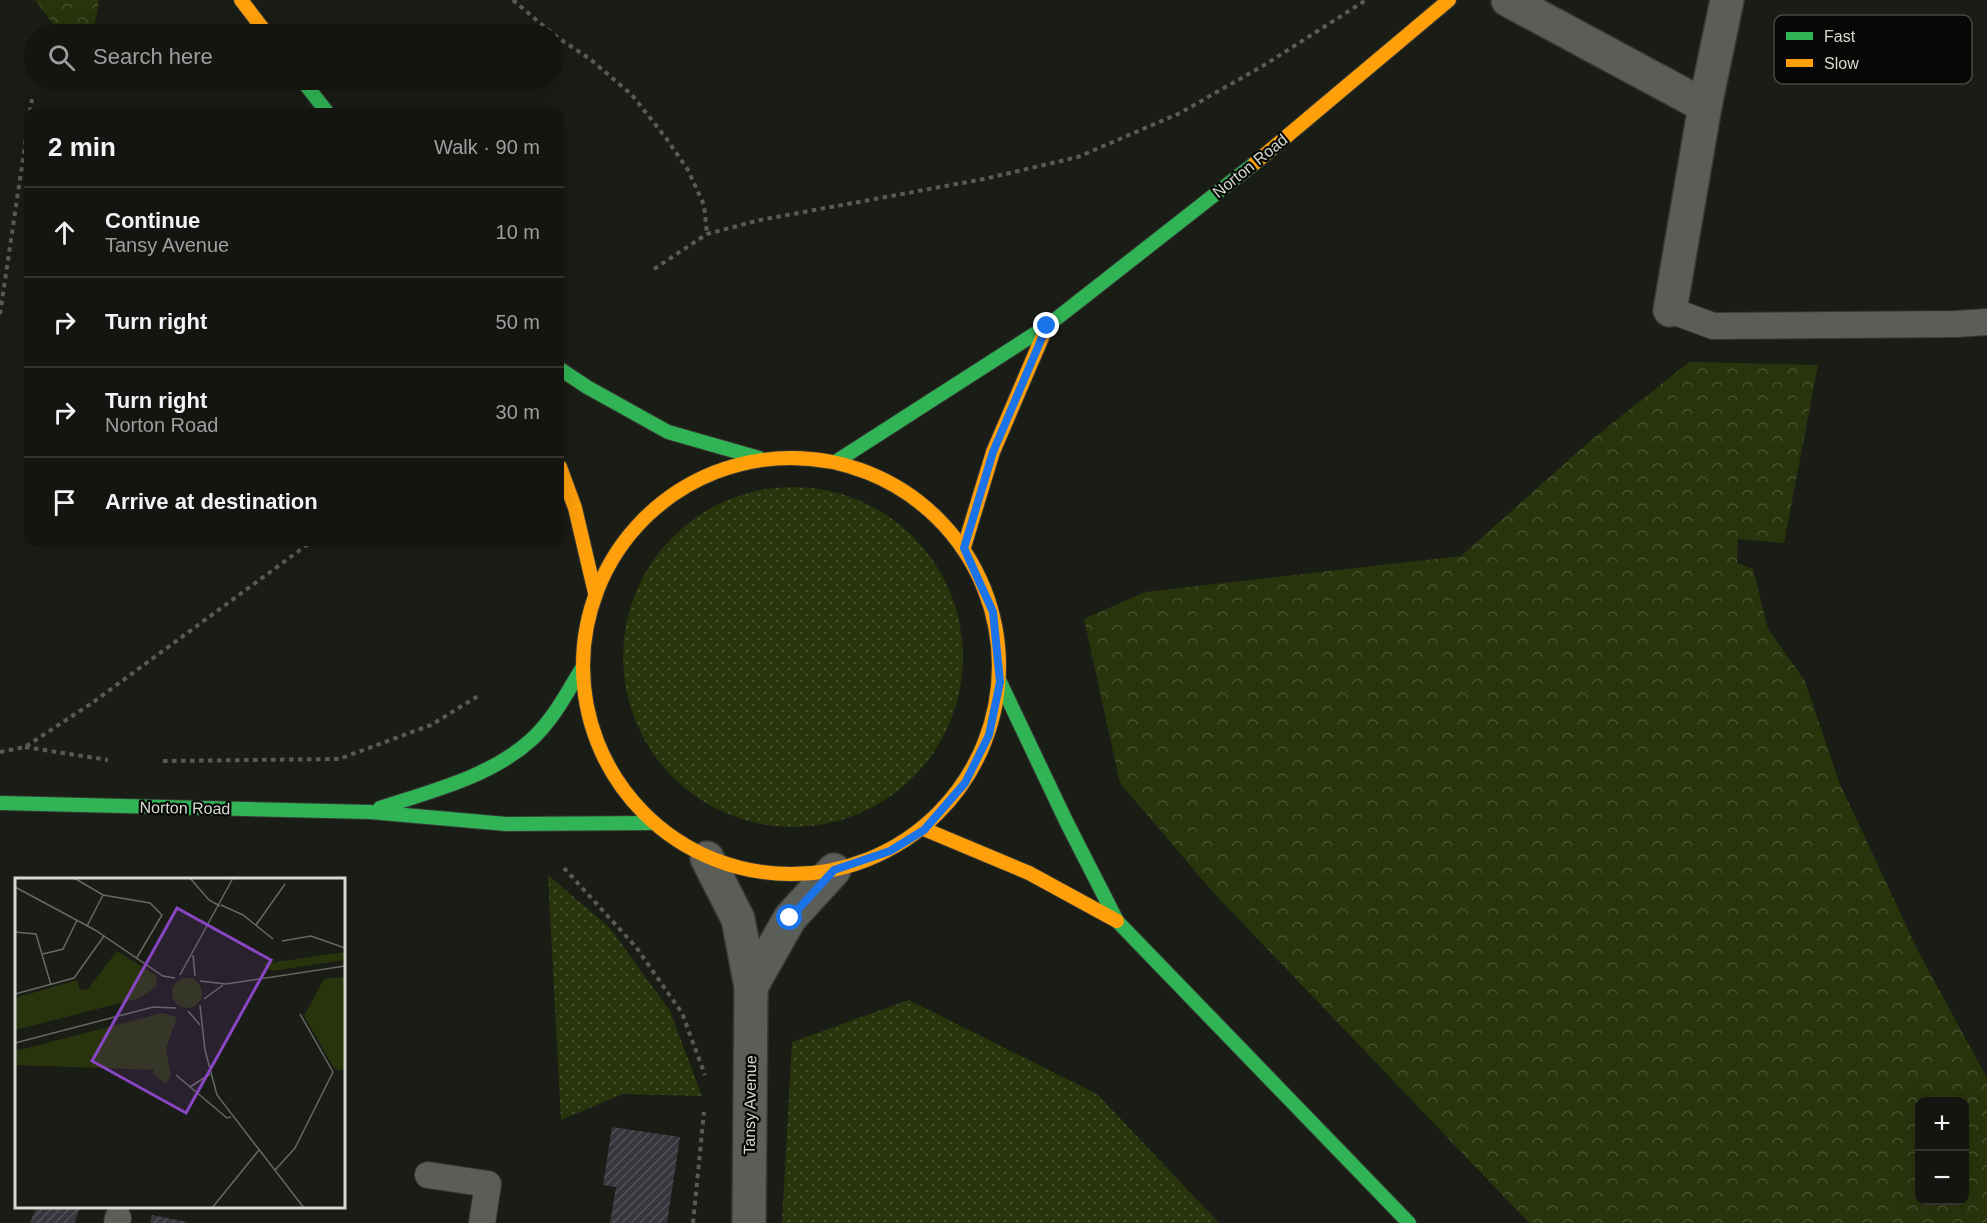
<!DOCTYPE html>
<html lang="en">
<head>
<meta charset="utf-8">
<style>
	:root { --surface:#141510; --page:#21221e; --text:#f1f3f6; --muted:#9d9f9f; --line:#333430 }
	body { margin:0; font-family:Helvetica,sans-serif; background:var(--page); color:var(--text) }
	.controls { position:absolute; right:18px; bottom:18px; display:grid; overflow:hidden; border-radius:12px; box-shadow:0 6px 24px #0002 }
	.controls button { width:54px; height:54px; display:grid; place-items:center; padding:0; border:0; border-bottom:2px solid var(--line); background:var(--surface); color:var(--text); font:30px sans-serif }
	.stop { position:absolute; width:18px; height:18px; margin:-14px; border:4px solid #1a73e8; border-radius:50%; background:#fff }
	.stop.end { background:#1a73e8; border-color:#fff; box-shadow:0 2px 6px #0008 }
	.list { margin:0; padding:0; list-style:none }
	h2 { display:flex; justify-content:space-between; align-items:center; height:78px; margin:0; padding:0 24px; font-size:26px }
	h2 small { font-size:20px; font-weight:400; color:var(--muted) }
	.list li { display:grid; grid-template-columns:39px 1fr auto; gap:18px; align-items:center; box-sizing:border-box; height:90px; padding:0 24px; border-top:2px solid var(--line) }
	.list b { display:block; font-size:22px; white-space:nowrap }
	.list p { margin:0; font-size:20px; white-space:nowrap; color:var(--muted) }
	.list em { font-size:20px; font-style:normal; color:var(--muted) }
	.icon { flex:none; width:33px; height:33px; fill:none; stroke:currentColor; stroke-width:2; stroke-linecap:round; stroke-linejoin:round }
	.map { position:relative; flex:none; width:1987px; height:1223px; overflow:hidden }
	.search { position:absolute; background:var(--surface); box-shadow:0 6px 24px #0002; left:24px; top:24px; width:540px; height:66px; display:flex; align-items:center; gap:15px; box-sizing:border-box; padding:0 21px; border-radius:33px; color:var(--muted); font-size:22px }
	.panel { position:absolute; background:var(--surface); box-shadow:0 6px 24px #0002; left:24px; top:108px; width:540px; height:438px; border-radius:12px }
	.map>svg:first-child { display:block }
	.grass { fill:url(#grass-dots) }
	.forest { fill:url(#forest-crowns); fill-rule:evenodd }
	.building { fill:url(#building-hatch) }
	.lines { fill:none; stroke-linecap:round; stroke-linejoin:round }
	.lane-casing { stroke:#363834; stroke-width:28 }
	.street-casing { stroke:#363834; stroke-width:36 }
	.fast-casing { stroke:#363834; stroke-width:16 }
	.slow-casing { stroke:#363834; stroke-width:16 }
	.path { stroke:#595b57; stroke-width:4; stroke-dasharray:4.5 4.5; stroke-linecap:butt }
	.lane { stroke:#5b5d58; stroke-width:26 }
	.street { stroke:#5b5d58; stroke-width:33 }
	.fast { stroke:#30b455; stroke-width:14 }
	.slow { stroke:#ff9f0a; stroke-width:14 }
	.route { stroke:#1a73e8; stroke-width:8 }
	.labels { text-anchor:middle; dominant-baseline:central; stroke-width:4.5; stroke-linejoin:round; paint-order:stroke }
	.street-label { font-size:16px; fill:#d7dad3; stroke:#060805 }
	.inset-road { fill:none; stroke:#666862; stroke-width:1.5 }
	.view { fill:#8946c2; fill-opacity:0.15; stroke:#8946c2; stroke-width:3 }
	.inset-edge { fill:none; stroke:#d7dad3; stroke-width:3 }
	.key { fill:#060805; stroke:#454743; stroke-width:1.5 }
	.key-label { font-size:16px; fill:#d7dad3 }
</style>
</head>
<body>
<div class="map">
<svg width="1987" height="1223" viewBox="0 0 1987 1223">
	<defs>
		<pattern id="grass-dots" width="8" height="8" patternUnits="userSpaceOnUse" patternTransform="scale(1.5)"><rect width="8" height="8" fill="#29340d"/><path d="M2 2h.1M6 6h.1" fill="none" stroke="#47512f" stroke-width="1.8" stroke-linecap="round"/></pattern>
		<pattern id="forest-crowns" width="20" height="18" patternUnits="userSpaceOnUse" patternTransform="scale(1.5)"><rect width="20" height="18" fill="#29340d"/><path d="M2 6a3 3 0 1 1 6 0M12 15a3 3 0 1 1 6 0" fill="none" stroke="#47512f"/></pattern>
		<pattern id="building-hatch" width="6" height="6" patternUnits="userSpaceOnUse" patternTransform="scale(1.5)"><rect width="6" height="6" fill="#36373d"/><path d="M-1 1l2-2M0 6l6-6M5 7l2-2" fill="none" stroke="#525358"/></pattern>
	</defs>
	<rect width="100%" height="100%" fill="#1a1c16"/>
	<g class="grass">
		<circle cx="793" cy="657" r="170"/>
		<polygon points="548,875 610,928 670,1011 702,1096 623,1094 561,1120"/>
		<polygon points="909,1000 1097,1094 1219,1223 782,1223 792,1042"/>
	</g>
	<g class="forest">
		<polygon points="35,0 99,0 93,34 61,34"/>
		<path d="M1689 362 1818 365 1784 543 1738 539 1737 563 1753 569 1768 629 1805 681 1839 782 1919 953 1987 1078V1223H1529L1211 890 1120 783 1084 619 1145 592 1461 556 1590 441ZM1920 1102H1964V1200H1920Z"/>
	</g>
	<g class="building">
		<polygon points="612,1127 680,1137 667,1223 610,1223 616,1187 603,1185"/>
		<polygon points="37,1206 81,1206 74,1223 30,1223"/>
		<polygon points="152,1215 187,1222 187,1223 150,1223"/>
	</g>
	<g class="lines">
		<g class="lane-casing">
			<g id="lane">
				<polyline points="1670,310 1713,326 1956,324 1987,322"/>
				<polyline points="428,1175 488,1184 482,1223"/>
				<polyline points="117,1223 118,1218"/>
			</g>
		</g>
		<g class="street-casing">
			<g id="street">
				<polyline points="1508,0 1705,106"/>
				<polyline points="1670,310 1705,106 1727,0"/>
				<polyline points="707,858 738,919 751,987 749,1223"/>
				<polyline points="751,987 790,918 834,870"/>
			</g>
		</g>
		<g class="fast-casing">
			<g id="fast">
				<polyline points="302,80 327,112"/>
				<polyline points="560,369 587,387 668,432 759,458"/>
				<polyline points="837,461 1047,326 1255,163"/>
				<polyline points="1000,682 1066,821 1117,921 1409,1223"/>
				<polyline points="0,803 370,812 506,824 654,823"/>
				<path d="M380 808C431 791 490 777 531 740 553 720 567 693 582 668"/>
			</g>
		</g>
		<g class="slow-casing">
			<g id="slow">
				<polyline points="241,0 267,34"/>
				<polyline points="1255,163 1449,0"/>
				<circle cx="791" cy="666" r="208"/>
				<polyline points="560,467 575,508 595,593"/>
				<polyline points="964,547 993,452 1047,326"/>
				<polyline points="924,829 1029,873 1117,921"/>
			</g>
		</g>
		<g class="path">
			<polyline points="513,0 553,34"/>
			<polyline points="554,35 590,59 632,95 666,138 688,170 704,205 707,234"/>
			<polyline points="30,112 32,99"/>
			<polyline points="654,269 707,234 760,220 984,179 1078,157 1180,113 1266,64 1366,0"/>
			<polyline points="0,314 28,125"/>
			<polyline points="25,747 108,760"/>
			<polyline points="0,752 25,747 92,703 311,542"/>
			<polyline points="163,761 339,759 431,725 478,696"/>
			<polyline points="564,868 636,947 682,1013 705,1075"/>
			<polyline points="693,1223 704,1112"/>
		</g>
		<use href="#lane" class="lane"/>
		<use href="#street" class="street"/>
		<use href="#fast" class="fast"/>
		<use href="#slow" class="slow"/>
	</g>
	<g class="lines">
		<polyline class="route" points="790,918 834,870 890,851 924,830 965,783 989,735 1000,682 993,612 964,548 993,452 1047,326"/>
	</g>
	<g class="labels">
		<g class="street-label">
			<text transform="translate(1250 166) rotate(-39)">Norton Road</text>
			<text transform="translate(185 808) rotate(1)">Norton Road</text>
			<text transform="translate(750 1105) rotate(-89)">Tansy Avenue</text>
		</g>
	</g>
	<g transform="translate(15 878)">
		<rect width="330" height="330" fill="#1a1c16"/>
		<path d="M102 73 142 98 141 109 125 120 0 152V120L62 102 65 112 73 111ZM157 115a15 15 0 1 1 30 0a15 15 0 1 1-30 0Z" fill="#29340d"/>
		<path d="M330 74V82L256 93 247 86ZM148 135 162 139 151 171 156 197 151 206 138 196 139 192 0 187V173Z" fill="#29340d"/>
		<path d="M330 99V190L325 193 319 190 289 138 309 101Z" fill="#29340d"/>
		<path class="inset-road" d="M59 0 88 17 135 25 147 37 121 81M175 0 194 22 205 28M0 9 80 52 148 98 160 100M206 27 228 37 258 61M241 47 270 6M72 48 88 17M0 54 21 56 36 107M267 63 296 58 330 70M28 76 48 71 62 42M178 77 180 98M165 97 218 0M185 103 211 106 330 88M0 116 59 100 89 58M189 121 208 107M185 127 190 172 202 217 289 330M173 133 185 147M0 165 138 129 161 130M161 197 212 240 216 239M175 209 195 196M260 292 280 270 318 194 285 136M197 330 244 272"/>
		<path class="view" d="M162 30 256 82 171 235 77 183Z"/>
		<rect width="330" height="330" class="inset-edge"/>
	</g>
	<rect x="1774" y="15" width="198" height="69" rx="9" class="key"/>
	<rect x="1786" y="32" width="27" height="8" fill="#30b455"/>
	<rect x="1786" y="59" width="27" height="8" fill="#ff9f0a"/>
	<g class="key-label">
		<text x="1824" y="42">Fast</text>
		<text x="1824" y="69">Slow</text>
	</g>
</svg>
<div class="controls">
<button>+</button>
<button>−</button>
</div>
<div class="stop" style="left:790px;top:918px"></div>
<div class="stop end" style="left:1047px;top:326px"></div>
<div class="search"><svg class="icon" aria-label="search" viewBox="0 0 24 24"><circle cx="10" cy="10" r="6"/><path d="M15 15l6 6"/></svg>Search here</div>
<section class="panel">
<h2>2 min<small>Walk · 90 m</small></h2>
<ul class="list">
<li><svg class="icon" aria-label="ahead" viewBox="0 0 24 24"><path d="M12 20V5M6 11l6-6 6 6"/></svg><div><b>Continue</b><p>Tansy Avenue</p></div><em>10 m</em></li>
<li><svg class="icon" aria-label="right" viewBox="0 0 24 24"><path d="M7 20v-9h11M14 6l5 5-5 5"/></svg><div><b>Turn right</b></div><em>50 m</em></li>
<li><svg class="icon" aria-label="right" viewBox="0 0 24 24"><path d="M7 20v-9h11M14 6l5 5-5 5"/></svg><div><b>Turn right</b><p>Norton Road</p></div><em>30 m</em></li>
<li><svg class="icon" aria-label="arrive" viewBox="0 0 24 24"><path d="M6 21V4h12l-3 4 3 4H6"/></svg><div><b>Arrive at destination</b></div></li>
</ul>
</section>
</div>
</body>
</html>
